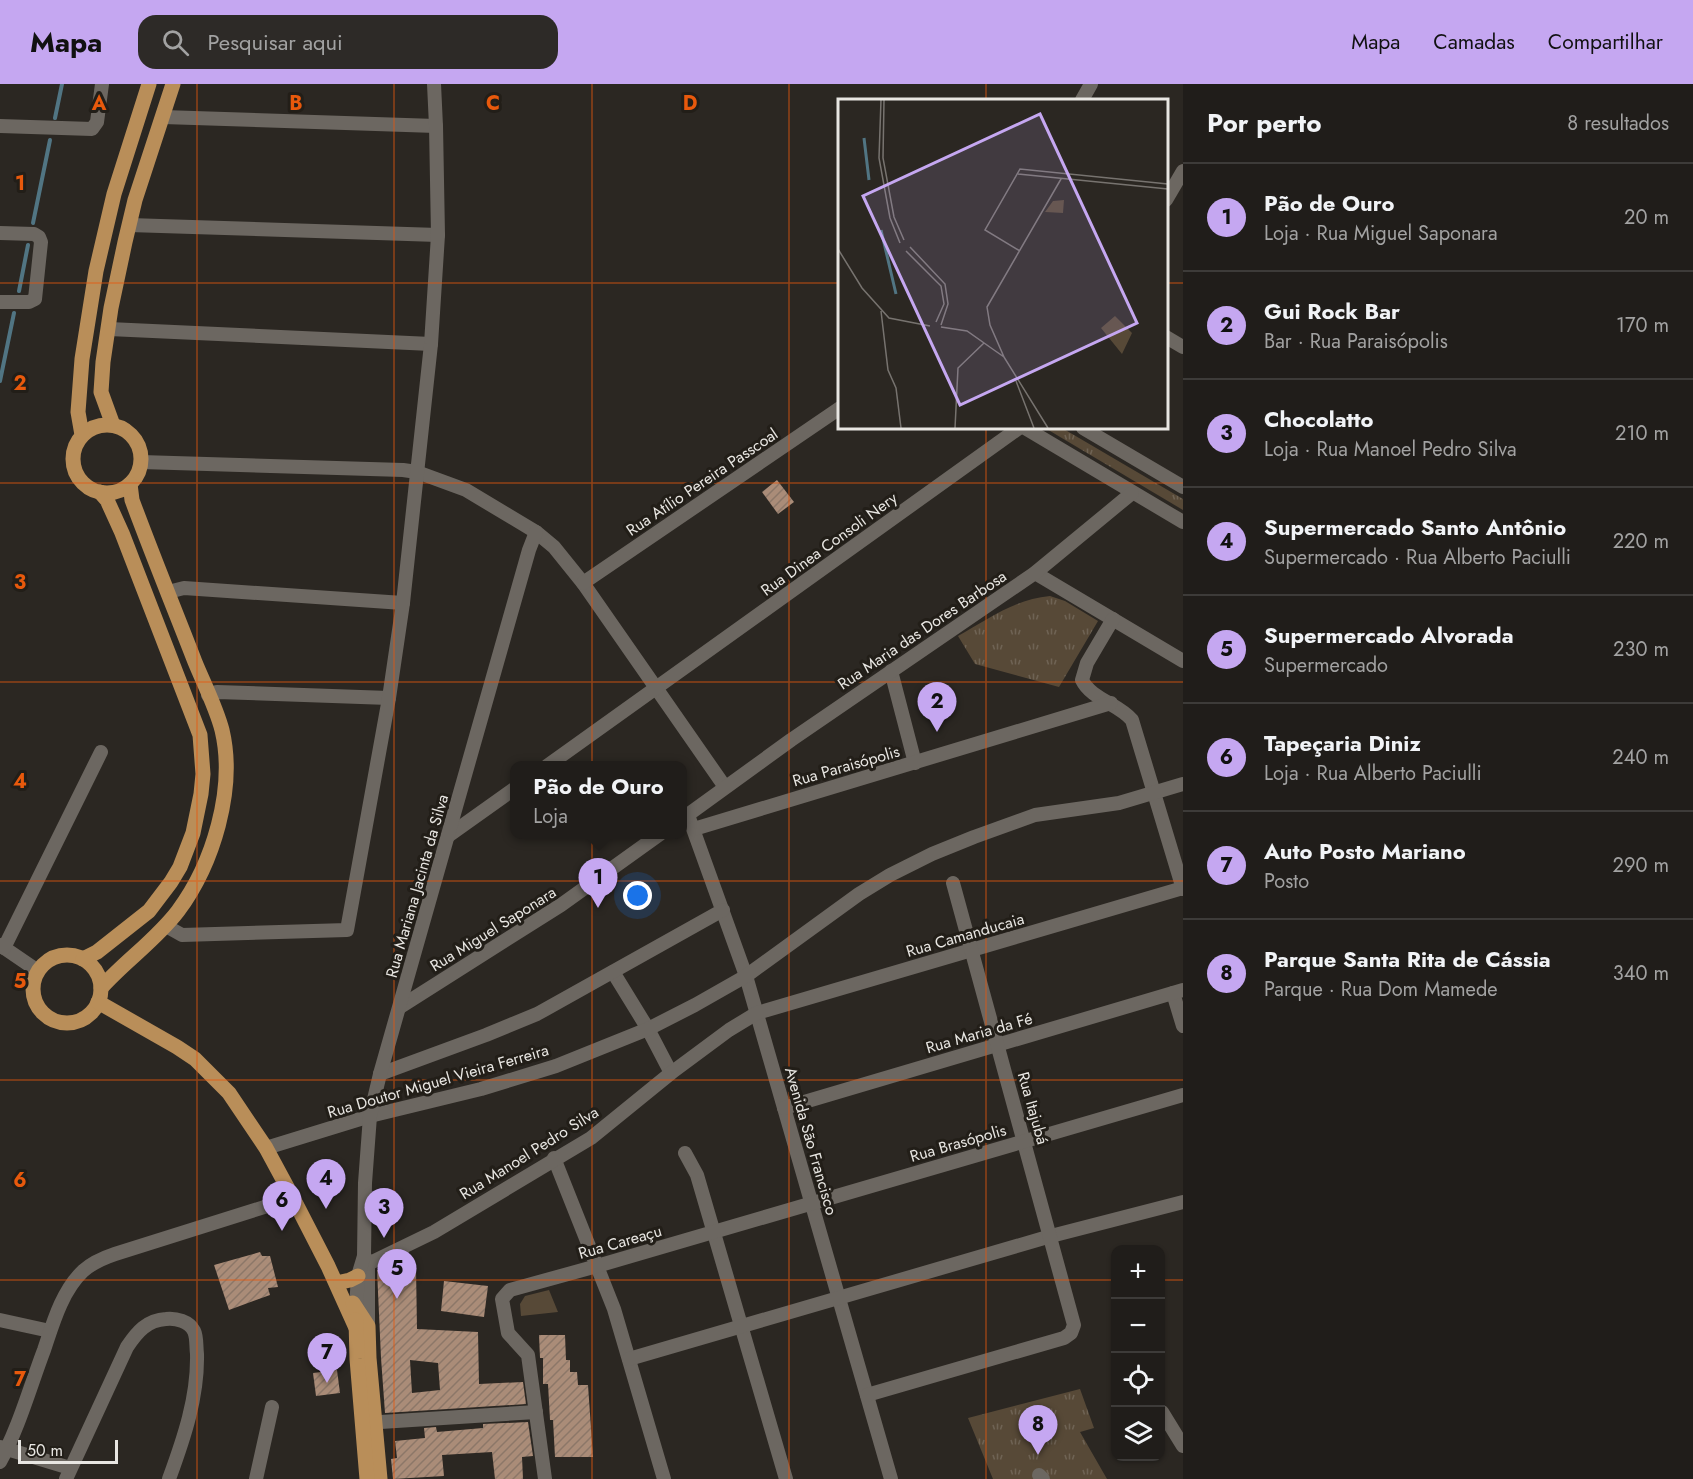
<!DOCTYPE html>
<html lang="pt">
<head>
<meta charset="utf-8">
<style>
	:root { --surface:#201d1a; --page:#2d2a27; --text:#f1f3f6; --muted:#a2a2a2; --line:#3d3b39; --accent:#c5a7f1 }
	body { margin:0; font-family:Jost,sans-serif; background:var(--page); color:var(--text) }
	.controls { position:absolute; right:18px; bottom:18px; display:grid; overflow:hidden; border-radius:12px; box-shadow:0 2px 4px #0004 }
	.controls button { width:54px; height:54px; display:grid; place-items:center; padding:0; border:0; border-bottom:2px solid var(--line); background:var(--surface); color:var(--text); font:30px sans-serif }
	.scale { position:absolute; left:18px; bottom:15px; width:100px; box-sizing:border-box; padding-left:6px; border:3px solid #e8e6e2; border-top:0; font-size:16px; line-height:21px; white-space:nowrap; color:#e8e6e2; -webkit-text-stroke:4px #221e18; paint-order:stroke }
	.you { position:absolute; left:638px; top:812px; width:21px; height:21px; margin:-15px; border:4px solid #fff; border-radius:50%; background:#1a73e8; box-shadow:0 0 0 9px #1a73e833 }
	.badge { display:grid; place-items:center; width:39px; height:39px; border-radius:50%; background:var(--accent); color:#111; font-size:20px; font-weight:700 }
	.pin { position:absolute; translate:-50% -50px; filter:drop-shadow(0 2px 3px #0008) }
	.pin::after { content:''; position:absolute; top:32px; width:21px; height:18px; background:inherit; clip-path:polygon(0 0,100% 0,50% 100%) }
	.popup { position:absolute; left:510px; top:677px; width:177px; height:78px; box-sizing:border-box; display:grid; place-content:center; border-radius:12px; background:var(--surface); filter:drop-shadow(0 2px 4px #0005); font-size:20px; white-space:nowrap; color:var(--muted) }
	.popup b { font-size:22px; color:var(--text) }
	.popup::after { content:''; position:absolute; left:50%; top:100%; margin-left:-12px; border:12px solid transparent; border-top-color:var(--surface) }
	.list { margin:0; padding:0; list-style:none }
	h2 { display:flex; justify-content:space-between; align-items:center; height:78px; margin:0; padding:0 24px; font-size:26px }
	h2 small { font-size:20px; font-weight:400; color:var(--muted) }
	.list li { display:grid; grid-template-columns:39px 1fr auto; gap:18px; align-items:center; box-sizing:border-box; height:108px; padding:0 24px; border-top:2px solid var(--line) }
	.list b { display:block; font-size:22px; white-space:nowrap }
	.list p { margin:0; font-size:20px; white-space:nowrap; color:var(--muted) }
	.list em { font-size:20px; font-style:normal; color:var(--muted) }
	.icon { flex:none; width:33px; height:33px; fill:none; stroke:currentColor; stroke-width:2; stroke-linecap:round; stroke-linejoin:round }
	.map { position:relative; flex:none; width:1183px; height:1395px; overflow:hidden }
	header { display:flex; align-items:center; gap:36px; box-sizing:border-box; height:84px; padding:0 30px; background:var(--accent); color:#111 }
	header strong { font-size:28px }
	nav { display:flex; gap:33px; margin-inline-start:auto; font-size:21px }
	.search { width:420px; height:54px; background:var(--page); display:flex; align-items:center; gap:15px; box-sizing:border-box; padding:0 21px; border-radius:18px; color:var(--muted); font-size:22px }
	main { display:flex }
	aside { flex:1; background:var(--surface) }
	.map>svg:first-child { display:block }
	.green { fill:#574937 }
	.park { fill:url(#park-tufts) }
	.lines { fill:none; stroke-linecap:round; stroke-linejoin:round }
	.stream { stroke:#517583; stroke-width:4 }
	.building { fill:url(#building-hatch); fill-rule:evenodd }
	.minor { stroke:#6c6761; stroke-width:14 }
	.major { stroke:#b98e59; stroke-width:15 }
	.grid { fill:none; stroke:#e8590c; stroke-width:1.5; stroke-opacity:0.55 }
	.labels { text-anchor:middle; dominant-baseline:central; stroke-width:6; stroke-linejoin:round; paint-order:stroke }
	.street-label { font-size:16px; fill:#e8e6e2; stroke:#221e18 }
	.inset-river { fill:none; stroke:#517583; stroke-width:3 }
	.inset-road { fill:none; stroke:#77736f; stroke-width:1.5 }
	.view { fill:#c5a7f1; fill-opacity:0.15; stroke:#c5a7f1; stroke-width:3 }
	.inset-edge { fill:none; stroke:#e8e6e2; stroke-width:3 }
	.grid-label { font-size:20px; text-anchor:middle; font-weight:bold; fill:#e8590c; stroke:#221e18; stroke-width:6; stroke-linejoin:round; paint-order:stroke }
</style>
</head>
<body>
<header>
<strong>Mapa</strong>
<div class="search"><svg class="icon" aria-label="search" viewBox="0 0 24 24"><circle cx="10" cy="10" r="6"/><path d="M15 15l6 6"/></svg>Pesquisar aqui</div>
<nav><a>Mapa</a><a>Camadas</a><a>Compartilhar</a></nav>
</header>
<main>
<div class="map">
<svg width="1183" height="1395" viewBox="0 0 1183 1395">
	<defs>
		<pattern id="park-tufts" width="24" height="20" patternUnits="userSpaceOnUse" patternTransform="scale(1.5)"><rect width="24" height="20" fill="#574937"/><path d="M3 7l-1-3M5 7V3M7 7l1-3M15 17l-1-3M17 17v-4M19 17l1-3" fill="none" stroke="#6f6354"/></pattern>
		<pattern id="building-hatch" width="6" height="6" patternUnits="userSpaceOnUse" patternTransform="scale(1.5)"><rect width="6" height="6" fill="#aa8c78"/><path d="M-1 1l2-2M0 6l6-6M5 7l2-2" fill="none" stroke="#8c7768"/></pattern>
	</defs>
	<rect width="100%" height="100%" fill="#2b2722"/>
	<polygon class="green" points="549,1206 558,1228 521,1232 520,1220 525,1212"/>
	<g class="park">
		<polygon points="1045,344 1062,344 1183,415 1183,426"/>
		<path d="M1050 512 1065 517 1098 537 1059 603 975 580 958 552C988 535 1015 515 1050 512Z"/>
		<polygon points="1080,1305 1094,1344 1080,1348 1107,1395 993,1395 968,1334"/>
	</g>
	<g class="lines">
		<g class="stream">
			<polyline points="55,34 62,0"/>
			<polyline points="33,139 50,56"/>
			<polyline points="19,207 28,161"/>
			<polyline points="0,297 14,229"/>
		</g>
	</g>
	<g class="building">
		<polygon points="777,396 794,418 778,430 762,408"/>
		<polygon points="260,1168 262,1172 270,1172 278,1203 268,1204 270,1211 229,1226 214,1181"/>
		<path d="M416 1184 417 1245 478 1248 479 1300 523 1298 526 1320 385 1329 381 1274 377 1186ZM410 1276 438 1279 440 1306 412 1309Z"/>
		<polygon points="444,1197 488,1202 484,1233 441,1227"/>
		<polygon points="539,1251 565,1251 566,1276 570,1276 570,1288 577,1288 578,1301 588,1301 593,1373 555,1373 553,1336 550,1336 548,1300 543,1300 543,1274 540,1274"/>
		<polygon points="337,1286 340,1309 316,1312 313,1289"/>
		<polygon points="528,1338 533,1372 522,1373 523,1395 495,1395 492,1368 442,1371 444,1392 393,1395 391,1375 397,1374 395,1357 425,1354 424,1344 436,1343 437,1348 483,1344 483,1340"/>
	</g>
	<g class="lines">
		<g class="minor">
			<polyline points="1082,16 1091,0"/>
			<polyline points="163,33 436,42"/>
			<polyline points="0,42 92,45 97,38 102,0"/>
			<polyline points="1166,116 1183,87"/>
			<polyline points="129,141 438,151"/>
			<polyline points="0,149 34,150 39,153 41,158 35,215 29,218 0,218"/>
			<polyline points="109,245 431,260"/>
			<polyline points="1166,253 1183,263"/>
			<polyline points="1025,344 1183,438"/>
			<polyline points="1083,344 1183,403"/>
			<polyline points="141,378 403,386 417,388 466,406 536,448 554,463 583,499 725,703"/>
			<polyline points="1035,489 1183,577"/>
			<polyline points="583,499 840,324"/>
			<polyline points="168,508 184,504 403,519"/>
			<path d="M1113 535 1087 579 1082 596C1091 615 1119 620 1132 636L1183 805"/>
			<polyline points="891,587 915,679"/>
			<polyline points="208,611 217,608 389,614"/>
			<polyline points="547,682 1019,344"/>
			<polyline points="688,731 746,892 891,1395"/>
			<polyline points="682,735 791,656 1035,489 1132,409"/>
			<polyline points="694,745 1111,619"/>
			<polyline points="448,752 514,705"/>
			<polyline points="166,842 182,851 347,846 389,614 403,519 431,260 438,151 436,42 434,0"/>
			<polyline points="0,861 38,887"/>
			<polyline points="4,864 101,668"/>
			<polyline points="613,888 648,945 671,989"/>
			<polyline points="1173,909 1183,942"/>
			<polyline points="400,923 561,821 660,750"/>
			<polyline points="380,990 486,951 537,930 723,826"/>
			<polyline points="784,1024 1183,906"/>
			<polyline points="266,1064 370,1032 481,1005 556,982 648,945 695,921 746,892 859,810 890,791 932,770 974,753 1035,731 1119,719 1183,700"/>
			<polyline points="685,1069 697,1091 786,1395"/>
			<polyline points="554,1074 614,1225 664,1395"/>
			<polyline points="365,1173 368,1180 368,1242"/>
			<polyline points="368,1180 434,1148 591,1054 671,989 729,946 757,929 1183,804"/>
			<polyline points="356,1224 358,1192 364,1172 365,1099 370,1032 380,990 529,466 536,448"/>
			<polyline points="0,1236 50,1247"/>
			<polyline points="629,1275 1051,1152 1183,1118"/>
			<polyline points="867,1311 1064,1254 1071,1249 1074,1241 953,799"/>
			<polyline points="1162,1328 1183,1362"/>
			<polyline points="365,1339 536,1328"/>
			<polyline points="0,1363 70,1384"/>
			<path d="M0 1378C19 1343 30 1303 44 1266 53 1239 62 1207 83 1187 92 1179 103 1174 115 1170L293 1114"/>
			<polyline points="1039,1391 1043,1395"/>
			<path d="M66 1395 127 1263C137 1248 147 1236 166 1235 176 1234 189 1237 194 1247 197 1253 196 1262 197 1270 198 1313 184 1354 169 1395"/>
			<polyline points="256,1395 272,1323"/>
			<polyline points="545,1395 528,1271 508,1249 502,1215 510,1206 597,1182 1183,1011"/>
		</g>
		<g class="major">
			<polyline points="113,341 101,308 103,278 111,224 125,158 135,116 173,0"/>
			<circle cx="107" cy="375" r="34"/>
			<polyline points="82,351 78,328 82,275 96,187 114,110 149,0"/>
			<circle cx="67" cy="905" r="34"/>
			<polyline points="83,875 97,868 149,827 171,798 180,783 193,749 201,710 203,690 200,651 122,449 107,416 100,408"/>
			<path d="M101 904C125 877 156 856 178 827 213 780 236 705 222 646 216 623 204 600 195 578 174 524 152 470 132 416L130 400"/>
			<polyline points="98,918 177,963 195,975 229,1009 266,1064 293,1114 328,1182 356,1244"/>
			<polyline points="341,1198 350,1196 358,1192"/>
			<polyline points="353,1219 368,1242 369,1274 380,1395"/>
			<polyline points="356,1236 357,1275 367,1395"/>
		</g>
	</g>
	<path class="grid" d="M197 0V1395M394 0V1395M592 0V1395M789 0V1395M986 0V16M0 199H840M1166 199H1183M986 344V1395M0 399H1183M0 598H1183M0 797H1183M0 996H1183M0 1196H1116M1160 1196H1183"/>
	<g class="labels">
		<g class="street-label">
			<text transform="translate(702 398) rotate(-34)">Rua Atílio Pereira Passcoal</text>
			<text transform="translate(829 460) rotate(-36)">Rua Dinea Consoli Nery</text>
			<text transform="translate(922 546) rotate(-34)">Rua Maria das Dores Barbosa</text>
			<text transform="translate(846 682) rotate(-16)">Rua Paraisópolis</text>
			<text transform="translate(417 802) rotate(-74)">Rua Mariana Jacinta da Silva</text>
			<text transform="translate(493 845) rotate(-32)">Rua Miguel Saponara</text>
			<text transform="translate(965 851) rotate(-16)">Rua Camanducaia</text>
			<text transform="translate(979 949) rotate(-16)">Rua Maria da Fé</text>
			<text transform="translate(438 997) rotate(-16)">Rua Doutor Miguel Vieira Ferreira</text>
			<text transform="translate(1033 1024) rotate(74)">Rua Itajubá</text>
			<text transform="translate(811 1057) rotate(74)">Avenida São Francisco</text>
			<text transform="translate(958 1059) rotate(-16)">Rua Brasópolis</text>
			<text transform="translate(529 1069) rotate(-32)">Rua Manoel Pedro Silva</text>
			<text transform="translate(620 1158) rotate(-16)">Rua Careaçu</text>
		</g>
	</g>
	<g transform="translate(838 15)">
		<rect width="330" height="330" fill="#2b2722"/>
		<path d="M226 101 225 114 207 113 215 102ZM277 217 294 234 284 255 263 229Z" fill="#574937"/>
		<path class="inset-river" d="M26 39 31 81M43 131 58 195"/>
		<path class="inset-road" d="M43 1 41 59 52 119 62 144M46 1 45 59 56 118 66 141M180 75 330 90M72 148 107 185 110 205 103 226M0 150 24 189 51 219 92 227M68 152 103 187 106 205 98 223M182 152 147 131 182 70 330 85M43 212 50 271 58 289 63 329M103 228 129 232 156 251M156 251 166 258 210 329M166 258 152 226 149 208 223 80M178 282 196 329M117 329 120 269 146 244"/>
		<path class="view" d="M202 15 299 224 122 306 25 97Z"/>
		<rect width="330" height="330" class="inset-edge"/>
	</g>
	<g class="grid-label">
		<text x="99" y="26">A</text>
		<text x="296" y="26">B</text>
		<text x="493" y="26">C</text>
		<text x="690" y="26">D</text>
		<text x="20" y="106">1</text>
		<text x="20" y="306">2</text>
		<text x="20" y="505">3</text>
		<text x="20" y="704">4</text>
		<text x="20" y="904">5</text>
		<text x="20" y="1103">6</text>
		<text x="20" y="1302">7</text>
	</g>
</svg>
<div class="controls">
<button>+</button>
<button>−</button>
<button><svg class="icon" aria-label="locate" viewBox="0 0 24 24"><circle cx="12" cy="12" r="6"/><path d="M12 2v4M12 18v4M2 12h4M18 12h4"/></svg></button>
<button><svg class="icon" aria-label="layers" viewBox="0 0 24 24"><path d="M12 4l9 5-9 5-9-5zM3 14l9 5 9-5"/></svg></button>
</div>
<div class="scale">50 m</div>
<div class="you"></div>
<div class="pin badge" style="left:598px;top:824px">1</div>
<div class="popup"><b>Pão de Ouro</b>Loja</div>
<div class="pin badge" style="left:937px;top:648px">2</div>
<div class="pin badge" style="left:384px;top:1154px">3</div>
<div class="pin badge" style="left:326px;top:1125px">4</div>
<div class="pin badge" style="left:397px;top:1215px">5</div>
<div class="pin badge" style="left:282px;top:1147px">6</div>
<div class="pin badge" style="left:327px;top:1299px">7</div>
<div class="pin badge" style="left:1038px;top:1371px">8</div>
</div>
<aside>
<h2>Por perto<small>8 resultados</small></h2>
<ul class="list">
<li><span class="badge">1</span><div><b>Pão de Ouro</b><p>Loja · Rua Miguel Saponara</p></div><em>20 m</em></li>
<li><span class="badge">2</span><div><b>Gui Rock Bar</b><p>Bar · Rua Paraisópolis</p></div><em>170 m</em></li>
<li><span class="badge">3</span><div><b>Chocolatto</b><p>Loja · Rua Manoel Pedro Silva</p></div><em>210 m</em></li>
<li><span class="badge">4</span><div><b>Supermercado Santo Antônio</b><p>Supermercado · Rua Alberto Paciulli</p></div><em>220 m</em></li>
<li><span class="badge">5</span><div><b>Supermercado Alvorada</b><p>Supermercado</p></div><em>230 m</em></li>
<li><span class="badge">6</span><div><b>Tapeçaria Diniz</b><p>Loja · Rua Alberto Paciulli</p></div><em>240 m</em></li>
<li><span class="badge">7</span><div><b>Auto Posto Mariano</b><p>Posto</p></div><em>290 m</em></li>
<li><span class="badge">8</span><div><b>Parque Santa Rita de Cássia</b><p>Parque · Rua Dom Mamede</p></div><em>340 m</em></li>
</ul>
</aside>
</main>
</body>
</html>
